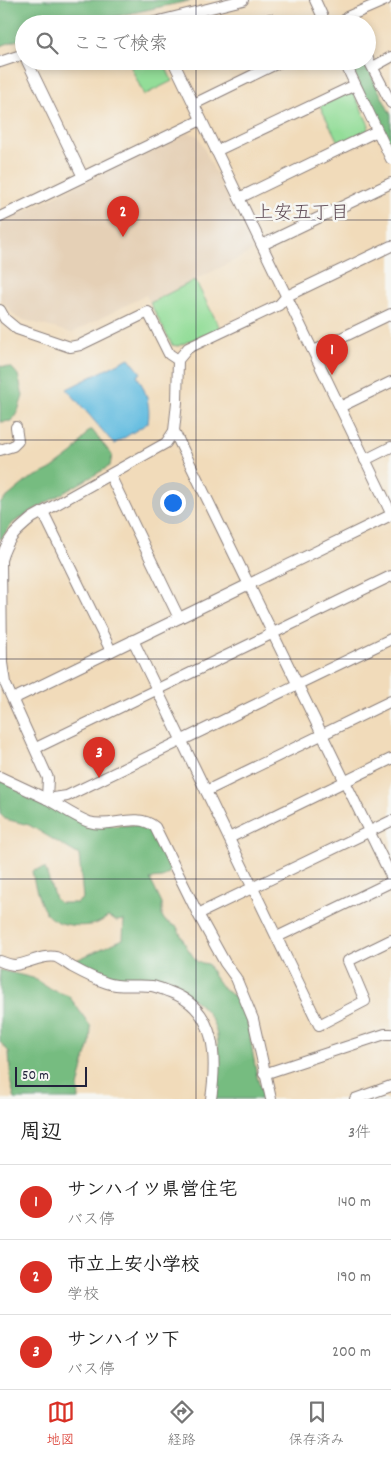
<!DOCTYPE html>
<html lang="ja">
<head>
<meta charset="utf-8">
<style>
	:root { --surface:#fff; --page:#f6f6f6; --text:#222; --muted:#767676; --line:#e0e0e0; --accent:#d93025 }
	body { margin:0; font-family:Dekko,"Klee One",sans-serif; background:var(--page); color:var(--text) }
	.scale { position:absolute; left:15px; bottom:12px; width:72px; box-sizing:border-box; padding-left:5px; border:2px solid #22223b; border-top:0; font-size:14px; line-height:18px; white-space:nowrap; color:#22223b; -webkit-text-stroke:4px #f6f6f2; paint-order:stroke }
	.you { position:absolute; left:172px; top:502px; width:18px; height:18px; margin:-12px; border:4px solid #fff; border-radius:50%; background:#1a73e8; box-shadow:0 0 0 8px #1a73e833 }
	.badge { display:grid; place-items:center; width:32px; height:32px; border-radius:50%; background:var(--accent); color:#fff; font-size:16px; font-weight:700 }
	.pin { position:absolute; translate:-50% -41px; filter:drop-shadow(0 1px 2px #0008) }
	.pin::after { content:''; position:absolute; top:26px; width:18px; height:15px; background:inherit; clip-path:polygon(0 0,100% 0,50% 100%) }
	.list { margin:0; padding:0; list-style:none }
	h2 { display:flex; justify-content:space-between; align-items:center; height:65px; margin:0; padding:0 20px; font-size:21px }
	h2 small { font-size:16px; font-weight:400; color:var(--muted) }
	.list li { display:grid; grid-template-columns:32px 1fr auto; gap:15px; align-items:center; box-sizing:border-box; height:75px; padding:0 20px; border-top:1px solid var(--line) }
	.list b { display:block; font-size:19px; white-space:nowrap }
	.list p { margin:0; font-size:16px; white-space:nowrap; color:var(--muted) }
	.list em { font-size:16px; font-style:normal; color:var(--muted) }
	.icon { flex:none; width:28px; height:28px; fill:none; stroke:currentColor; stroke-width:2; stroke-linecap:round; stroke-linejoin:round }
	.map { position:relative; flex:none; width:391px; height:1099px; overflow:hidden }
	.search { position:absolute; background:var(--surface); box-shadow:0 2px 8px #0003; left:15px; right:15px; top:15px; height:55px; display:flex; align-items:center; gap:12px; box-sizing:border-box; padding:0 18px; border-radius:28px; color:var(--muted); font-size:19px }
	.sheet { height:290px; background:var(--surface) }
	nav { display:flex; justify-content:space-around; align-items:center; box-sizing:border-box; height:70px; border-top:1px solid var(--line); background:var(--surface); font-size:14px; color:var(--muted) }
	nav a { display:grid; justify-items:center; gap:2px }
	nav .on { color:var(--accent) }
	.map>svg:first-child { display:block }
	.built { fill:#e5d0b6 }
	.green { fill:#93dd98; stroke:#5a806a }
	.forest { fill:#76bc80; stroke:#4c6f5e }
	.water { fill:#62bce0; stroke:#426f8e }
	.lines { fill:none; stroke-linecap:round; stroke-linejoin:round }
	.minor-casing { stroke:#8a7e7a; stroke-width:12 }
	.minor { stroke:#fff; stroke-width:10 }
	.grid { fill:none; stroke:#22223b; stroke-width:1; stroke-opacity:0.55 }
	.labels { text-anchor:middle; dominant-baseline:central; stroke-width:5; stroke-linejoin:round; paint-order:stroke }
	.neighbourhood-label { font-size:19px; fill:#5f4b56; stroke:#f6f6f2 }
</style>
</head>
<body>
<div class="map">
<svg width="391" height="1099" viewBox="0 0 391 1099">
	<rect width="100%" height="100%" fill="#f6f6f2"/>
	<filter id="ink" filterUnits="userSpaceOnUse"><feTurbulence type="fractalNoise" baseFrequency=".02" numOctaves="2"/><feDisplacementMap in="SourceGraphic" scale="10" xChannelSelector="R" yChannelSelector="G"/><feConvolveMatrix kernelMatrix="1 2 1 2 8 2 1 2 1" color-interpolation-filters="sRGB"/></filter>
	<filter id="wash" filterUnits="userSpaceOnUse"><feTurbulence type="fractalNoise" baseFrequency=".0096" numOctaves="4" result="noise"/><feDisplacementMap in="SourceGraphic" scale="20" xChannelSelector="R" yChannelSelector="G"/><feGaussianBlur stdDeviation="1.12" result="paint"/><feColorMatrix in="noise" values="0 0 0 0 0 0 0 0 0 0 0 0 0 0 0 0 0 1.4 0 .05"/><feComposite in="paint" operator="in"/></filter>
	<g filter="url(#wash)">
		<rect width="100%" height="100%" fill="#f1dbba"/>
		<polygon class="built" points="188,132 198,136 253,251 150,303 146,295 72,333 17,318 0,299 0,223"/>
		<g class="green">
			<polygon points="128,61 163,61 172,81 144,95"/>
			<polygon points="348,93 354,94 369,125 368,130 339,144 320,106"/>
			<polygon points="195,280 220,328 178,346 172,345 150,303"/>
		</g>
		<g class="forest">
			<polygon points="0,0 193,0 80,24 24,24 24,38 0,46"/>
			<polygon points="348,61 364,61 391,115 391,150"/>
			<polygon points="0,366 12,368 18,375 23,396 18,411 12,421 0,422"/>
			<polygon points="89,430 92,430 112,455 110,466 30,512 13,523 0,540 0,503 28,480 51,469 74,452"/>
			<path d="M0 779 58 807 115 826 146 824 154 830 170 872 162 878 150 879 162 904V916L165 921 177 927 186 946 197 962 208 964 214 976 224 990 238 998 247 1020 257 1077 264 1099H215C217 1061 229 1022 191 998 183 993 174 991 166 987 159 984 153 980 146 977 127 994 91 971 72 962L123 939 124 920 116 921 108 917C103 920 96 925 90 925 77 927 54 925 46 913 39 903 34 883 32 871L45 868 55 899 60 903H77L83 898 79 855 29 825 5 819 0 814Z"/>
			<polygon points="0,970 33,978 50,989 69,996 91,1027 90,1044 84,1062 78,1088 79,1099 15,1099 11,1084 9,1052 0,1042"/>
		</g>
		<path class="water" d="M129 358 141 373 137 376C146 390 151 406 148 423L114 444 67 389Z"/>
	</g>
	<g filter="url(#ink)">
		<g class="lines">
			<g class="minor-casing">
				<g id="minor">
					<polyline points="315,0 326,24"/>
					<polyline points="147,24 243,0"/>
					<polyline points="261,24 270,19 272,24"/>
					<polyline points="348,24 346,20 347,17 386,0"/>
					<polyline points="367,57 391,103"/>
					<polyline points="27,61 83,177"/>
					<polyline points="173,61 391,513"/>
					<polyline points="344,61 391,159"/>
					<polyline points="0,62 24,54"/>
					<polyline points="373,67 391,57"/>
					<polyline points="194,104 282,61"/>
					<polyline points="216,151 355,85"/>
					<polyline points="239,198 377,131"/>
					<polyline points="0,217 201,120"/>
					<polyline points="262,245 391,183"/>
					<polyline points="0,310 5,319 17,329 70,347 80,345 148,312 169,354 178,360"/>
					<polyline points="314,351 391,314"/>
					<polyline points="340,407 391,382"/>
					<polyline points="174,431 391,876"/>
					<polyline points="0,450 13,446 18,441 16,427"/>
					<polyline points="365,460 391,447"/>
					<polyline points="110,475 179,618"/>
					<polyline points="43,512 111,651"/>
					<polyline points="133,640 319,1025 365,1001 348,961 391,940"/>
					<polyline points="13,699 391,515"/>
					<polyline points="36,748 391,576"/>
					<polyline points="0,777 47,799 67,796 391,639"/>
					<polyline points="206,791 391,701"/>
					<polyline points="229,838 391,759"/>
					<polyline points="198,914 391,821"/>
					<polyline points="277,937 391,882"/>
					<path d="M0 961C5 963 10 965 15 965 28 964 43 954 56 957 61 959 67 964 72 967 83 973 95 979 107 983 121 988 137 984 152 986 158 987 164 990 170 992 217 1009 217 1057 211 1099"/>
					<polyline points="264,1074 385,1034 391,1034"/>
					<path d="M271 1099 253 1019 236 978 225 963 198 914 155 827C136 811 111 829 89 822 75 817 60 806 47 799L48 778 5 683 2 663 1 560C7 539 15 532 32 518L166 443 174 431 177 402 178 360 188 348 279 305 287 296 391 246"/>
					<polyline points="355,1099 391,1086"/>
				</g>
			</g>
			<use href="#minor" class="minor"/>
		</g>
	</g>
	<path class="grid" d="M196 0V24M196 61V1099M0 220H391M0 440H391M0 659H391M0 879H391"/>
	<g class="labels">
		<g class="neighbourhood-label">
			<text x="302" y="214">上安五丁目</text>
		</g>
	</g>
</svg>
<div class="scale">50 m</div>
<div class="you"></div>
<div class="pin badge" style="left:332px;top:375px">1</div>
<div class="pin badge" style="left:123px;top:237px">2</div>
<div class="pin badge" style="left:99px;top:778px">3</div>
<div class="search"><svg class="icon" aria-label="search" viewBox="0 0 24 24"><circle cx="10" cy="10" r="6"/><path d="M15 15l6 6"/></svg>ここで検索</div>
</div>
<section class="sheet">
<h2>周辺<small>3件</small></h2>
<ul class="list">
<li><span class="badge">1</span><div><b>サンハイツ県営住宅</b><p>バス停</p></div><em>140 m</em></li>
<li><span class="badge">2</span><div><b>市立上安小学校</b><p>学校</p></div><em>190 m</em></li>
<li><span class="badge">3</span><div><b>サンハイツ下</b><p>バス停</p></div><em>200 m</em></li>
</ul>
</section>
<nav>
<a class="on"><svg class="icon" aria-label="map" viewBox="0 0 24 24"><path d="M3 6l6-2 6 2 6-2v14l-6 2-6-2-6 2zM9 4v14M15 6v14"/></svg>地図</a>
<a><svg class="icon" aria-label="directions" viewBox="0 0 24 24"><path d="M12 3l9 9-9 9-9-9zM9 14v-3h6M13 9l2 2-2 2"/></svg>経路</a>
<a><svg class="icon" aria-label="saved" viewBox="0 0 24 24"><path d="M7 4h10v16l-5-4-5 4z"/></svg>保存済み</a>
</nav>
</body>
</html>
